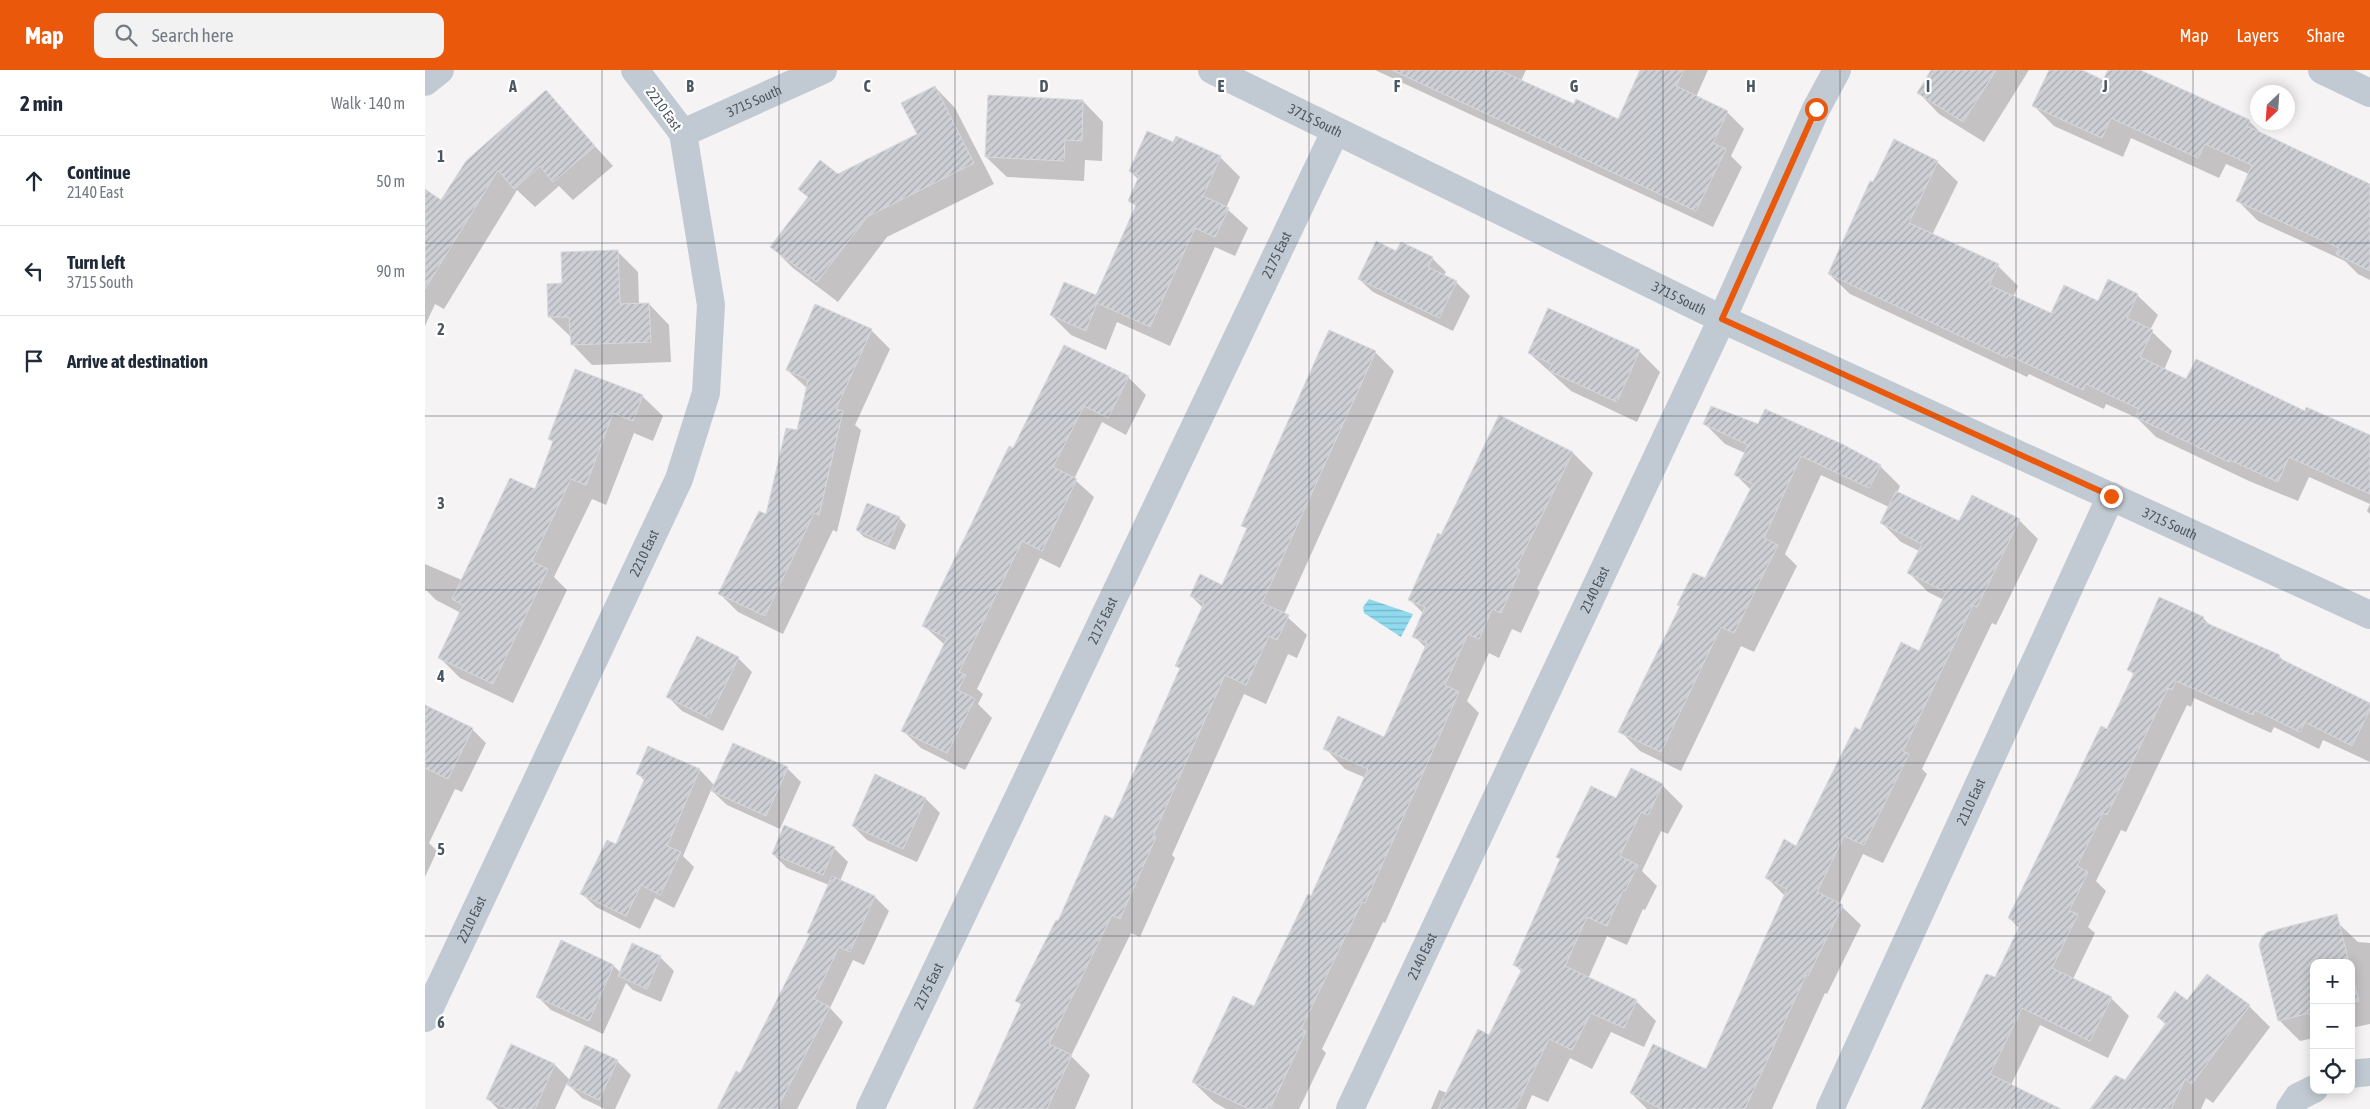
<!DOCTYPE html>
<html lang="en">
<head>
<meta charset="utf-8">
<style>
	:root { --surface:#fff; --page:#f2f2f3; --text:#1f2937; --muted:#747a83; --line:#e0e1e3; --accent:#ea580c }
	body { margin:0; font-family:"Asap Condensed",sans-serif; background:var(--page); color:var(--text) }
	.controls { position:absolute; right:15px; bottom:15px; display:grid; overflow:hidden; border-radius:10px; box-shadow:0 2px 12px #0003 }
	.controls button { width:45px; height:45px; display:grid; place-items:center; padding:0; border:0; border-bottom:1px solid var(--line); background:var(--surface); color:var(--text); font:25px sans-serif }
	.compass { position:absolute; left:1825px; top:15px; width:45px; height:45px; border-radius:50%; background:var(--surface); box-shadow:0 2px 12px #0003; rotate:205deg }
	.stop { position:absolute; width:15px; height:15px; margin:-11px; border:4px solid #ea580c; border-radius:50%; background:#fff }
	.stop.end { background:#ea580c; border-color:#fff; box-shadow:0 1px 5px #0008 }
	.list { margin:0; padding:0; list-style:none }
	h2 { display:flex; justify-content:space-between; align-items:center; height:65px; margin:0; padding:0 20px; font-size:21px }
	h2 small { font-size:16px; font-weight:400; color:var(--muted) }
	.list li { display:grid; grid-template-columns:32px 1fr auto; gap:15px; align-items:center; box-sizing:border-box; height:90px; padding:0 20px; border-top:1px solid var(--line) }
	.list b { display:block; font-size:19px; white-space:nowrap }
	.list p { margin:0; font-size:16px; white-space:nowrap; color:var(--muted) }
	.list em { font-size:16px; font-style:normal; color:var(--muted) }
	.icon { flex:none; width:28px; height:28px; fill:none; stroke:currentColor; stroke-width:2; stroke-linecap:round; stroke-linejoin:round }
	.map { position:relative; flex:none; width:1945px; height:1039px; overflow:hidden }
	header { display:flex; align-items:center; gap:30px; box-sizing:border-box; height:70px; padding:0 25px; background:var(--accent); color:#fff }
	header strong { font-size:24px }
	nav { display:flex; gap:28px; margin-inline-start:auto; font-size:18px }
	.search { width:350px; height:45px; background:var(--page); display:flex; align-items:center; gap:12px; box-sizing:border-box; padding:0 18px; border-radius:10px; color:var(--muted); font-size:19px }
	main { display:flex }
	aside { flex:1; background:var(--surface) }
	.map>svg:first-child { display:block }
	.water { fill:url(#water-rules) }
	.shadow { fill:#0003 }
	.building { fill:url(#building-hatch); stroke:#d7d9de }
	.lines { fill:none; stroke-linecap:round; stroke-linejoin:round }
	.minor { stroke:#c1cad2; stroke-width:28 }
	.route { stroke:#ea580c; stroke-width:6 }
	.grid { fill:none; stroke:#4a5661; stroke-width:1; stroke-opacity:0.55 }
	.labels { text-anchor:middle; dominant-baseline:central; stroke-width:4.5; stroke-linejoin:round; paint-order:stroke }
	.street-label { font-size:14px; fill:#4a5661; stroke:#fff }
	.grid-label { font-size:16px; text-anchor:middle; font-weight:bold; fill:#4a5661; stroke:#fff; stroke-width:4.5; stroke-linejoin:round; paint-order:stroke }
</style>
</head>
<body>
<header>
<strong>Map</strong>
<div class="search"><svg class="icon" aria-label="search" viewBox="0 0 24 24"><circle cx="10" cy="10" r="6"/><path d="M15 15l6 6"/></svg>Search here</div>
<nav><a>Map</a><a>Layers</a><a>Share</a></nav>
</header>
<main>
<aside>
<h2>2 min<small>Walk · 140 m</small></h2>
<ul class="list">
<li><svg class="icon" aria-label="ahead" viewBox="0 0 24 24"><path d="M12 20V5M6 11l6-6 6 6"/></svg><div><b>Continue</b><p>2140 East</p></div><em>50 m</em></li>
<li><svg class="icon" aria-label="left" viewBox="0 0 24 24"><path d="M17 20v-9H6M10 6l-5 5 5 5"/></svg><div><b>Turn left</b><p>3715 South</p></div><em>90 m</em></li>
<li><svg class="icon" aria-label="arrive" viewBox="0 0 24 24"><path d="M6 21V4h12l-3 4 3 4H6"/></svg><div><b>Arrive at destination</b></div></li>
</ul>
</aside>
<div class="map">
<svg width="1945" height="1039" viewBox="0 0 1945 1039">
	<defs>
		<pattern id="water-rules" width="6" height="5" patternUnits="userSpaceOnUse" patternTransform="scale(1.25)"><rect width="6" height="5" fill="#90daee"/><path d="M0 2.5h6" fill="none" stroke="#78b4c4"/></pattern>
		<pattern id="building-hatch" width="6" height="6" patternUnits="userSpaceOnUse" patternTransform="scale(1.25)"><rect width="6" height="6" fill="#cdcfd5"/><path d="M-1 1l2-2M0 6l6-6M5 7l2-2" fill="none" stroke="#a8abb0"/></pattern>
	</defs>
	<rect width="100%" height="100%" fill="#f5f3f3"/>
	<polygon class="water" points="944,529 988,544 976,567 939,543 938,537"/>
	<g class="shadow">
		<polygon points="950,0 1101,0 1096,11 1149,35 1194,50 1217,0 1283,0 1271,27 1302,42 1319,59 1306,86 1317,97 1288,157"/>
		<polygon points="1508,0 1604,0 1559,72 1514,44 1494,23"/>
		<polygon points="1625,0 1654,0 1679,11 1684,0 1714,0 1824,51 1839,66 1945,115 1945,210 1933,204 1920,191 1833,151 1812,130 1824,104 1801,94 1794,108 1706,68 1698,87 1629,56 1609,36"/>
		<polygon points="510,17 530,38 569,114 462,167 413,232 368,198 347,177 384,128 375,119 413,105 494,65"/>
		<polygon points="121,22 188,96 148,130 134,116 110,137 92,120 19,239 10,234 0,256 0,134 17,131"/>
		<polygon points="658,31 678,52 677,91 660,90 659,111 582,107 561,87"/>
		<polygon points="749,74 795,87 815,107 801,138 823,158 810,186 790,177 745,276 692,252 681,280 646,265 626,245 672,226 712,137 705,131 714,110 705,101"/>
		<polygon points="1512,92 1533,112 1507,165 1573,196 1593,216 1588,227 1626,245 1712,225 1733,245 1725,260 1747,281 1739,300 1762,310 1880,342 1945,367 1945,434 1884,407 1873,431 1824,411 1731,367 1712,348 1681,334 1679,339 1604,304 1602,307 1425,224 1404,204 1448,114"/>
		<polygon points="192,181 213,202 214,235 224,234 244,255 246,292 167,295 147,274 146,267 125,247 139,215"/>
		<polygon points="972,183 1007,188 1021,202 1019,206 1031,212 1045,226 1028,261 948,222 934,209"/>
		<polygon points="1123,240 1214,281 1235,302 1212,352 1146,321 1104,283"/>
		<polygon points="446,260 465,279 430,355 436,360 412,462 408,460 358,564 313,542 295,524 341,446 372,362 383,319 362,300"/>
		<polygon points="950,282 969,301 859,544 882,565 872,588 863,584 841,634 819,624 747,785 750,788 715,867 706,863 646,986 665,1005 650,1039 549,1039 596,935 592,931 688,750 756,600 752,596 778,538 766,526 798,516 823,460 818,455"/>
		<polygon points="703,307 721,325 701,365 677,352 649,409 669,427 635,498 615,488 552,619 558,624 553,634 567,648 540,700 496,678 478,661 520,575 499,556 589,379"/>
		<polygon points="217,326 238,346 228,371 209,363 181,435 167,429 129,507 142,520 88,633 35,608 15,588 36,543 11,530 0,519 0,494 67,523 129,373 124,369"/>
		<polygon points="1075,347 1148,383 1168,403 1112,519 1115,522 1096,563 1087,559 1074,588 1064,583 1042,631 1054,643 960,853 958,852 897,979 901,983 874,1039 801,1039 789,1032 768,1012 830,938 886,827 941,708 920,699 900,678 960,669 1001,578 989,566 999,544 984,529"/>
		<polygon points="1280,354 1334,356 1455,396 1475,416 1472,423 1535,453 1594,450 1613,469 1571,555 1567,553 1497,699 1502,704 1458,793 1438,784 1414,834 1436,855 1402,924 1400,923 1347,1039 1222,1039 1206,1023 1282,1001 1360,826 1342,808 1372,777 1435,661 1494,583 1519,530 1503,522 1484,503 1494,481 1476,472 1457,453 1464,437 1396,405 1360,484 1372,496 1329,582 1316,576 1256,701 1215,681 1195,661 1280,510 1326,420 1311,405 1320,383 1300,374"/>
		<polygon points="1945,434 1945,444 1942,441"/>
		<polygon points="474,448 481,455 470,480 439,467 432,460"/>
		<polygon points="1778,548 1786,556 1854,586 1861,593 1945,634 1945,692 1898,670 1894,679 1849,657 1846,663 1769,628 1766,637 1762,635 1701,762 1696,760 1671,811 1681,821 1663,857 1670,863 1648,909 1686,928 1704,946 1683,988 1615,955 1586,1015 1633,1039 1497,1039 1570,909 1595,859 1584,848 1709,605 1704,600"/>
		<polygon points="313,588 327,602 298,661 257,641 243,627"/>
		<polygon points="0,636 47,659 61,673 37,722 30,719 4,773 12,781 0,807"/>
		<polygon points="224,678 275,700 290,716 362,698 376,712 355,759 302,735 286,720 258,786 269,797 249,838 230,828 215,859 171,837 157,824 192,776 220,711 213,704"/>
		<polygon points="1206,700 1238,716 1258,736 1243,764 1236,761 1217,801 1232,816 1220,840 1218,839 1202,875 1182,866 1163,909 1211,931 1231,951 1219,977 1186,962 1167,999 1145,988 1123,1032 1107,1025 1101,1039 1006,1039 1014,1020 1022,1023 1065,966 1097,902 1090,895 1136,790 1132,787 1191,730"/>
		<polygon points="451,706 501,729 515,743 492,792 442,770 428,756"/>
		<polygon points="409,778 423,792 415,811 450,827 464,841 439,895 428,890 405,938 418,952 372,1039 293,1039 315,1005 386,865 383,863 404,815 362,798 348,784"/>
		<polygon points="1913,853 1933,872 1945,873 1945,954 1926,958 1926,893 1889,893 1889,968 1875,971 1854,950 1835,876"/>
		<polygon points="137,872 189,896 196,903 235,887 249,901 236,932 208,920 201,913 178,964 126,940 112,926"/>
		<polygon points="1763,932 1824,936 1845,957 1788,1033 1781,1028 1776,1039 1667,1039 1700,1011 1741,955 1733,947"/>
		<polygon points="87,976 130,995 145,1010 192,991 206,1005 190,1039 180,1039 157,1028 142,1013 130,1039 73,1039 63,1029"/>
	</g>
	<g class="building">
		<polygon points="967,0 1074,0 1149,34 1151,29 1193,49 1215,0 1259,0 1251,16 1303,41 1288,73 1301,79 1271,141"/>
		<polygon points="1506,0 1571,0 1538,52 1492,23"/>
		<polygon points="1624,0 1657,0 1678,10 1683,0 1715,0 1825,50 1822,56 1945,114 1945,201 1911,184 1914,178 1811,131 1827,95 1780,74 1773,88 1686,48 1677,68 1607,36"/>
		<polygon points="510,16 549,93 442,147 392,212 345,177 383,127 373,119 395,90 413,104 492,64 476,33"/>
		<polygon points="121,20 170,76 128,112 115,96 89,119 73,100 0,219 0,119 16,130 41,91"/>
		<polygon points="563,25 658,30 657,71 640,70 639,91 560,87"/>
		<polygon points="722,61 748,72 751,66 796,86 778,126 804,138 790,167 770,158 725,257 672,233 661,261 625,245 639,212 671,225 711,135 703,131 714,106 704,101"/>
		<polygon points="1469,69 1513,91 1484,153 1574,194 1564,215 1626,243 1639,215 1673,231 1683,209 1713,224 1702,248 1728,260 1715,287 1761,309 1771,289 1880,341 1881,337 1945,365 1945,424 1864,387 1853,412 1805,390 1804,392 1710,347 1714,339 1661,314 1658,320 1583,285 1582,288 1403,204 1445,111 1448,112"/>
		<polygon points="951,171 971,181 976,172 1008,187 1003,197 1032,211 1014,248 933,209"/>
		<polygon points="193,180 195,234 224,233 226,272 146,275 144,247 123,247 122,214 137,213 136,182"/>
		<polygon points="390,234 447,259 411,339 418,341 394,445 389,443 340,546 293,524 334,441 341,444 361,358 372,360 383,310 361,300"/>
		<polygon points="1123,238 1215,280 1192,332 1124,301 1127,294 1103,283"/>
		<polygon points="904,260 951,281 837,533 864,545 852,570 844,566 821,615 800,605 728,766 731,767 695,849 687,845 624,974 647,985 622,1039 548,1039 596,934 590,931 631,850 633,851 680,745 688,749 755,598 750,596 779,533 765,526 775,504 797,515 822,458 816,456"/>
		<polygon points="639,275 704,306 683,348 659,336 628,397 652,409 617,481 597,471 534,602 541,605 533,620 550,629 522,683 476,661 522,568 497,556 584,376 588,378"/>
		<polygon points="150,299 218,325 208,351 188,343 161,415 146,409 107,491 123,499 68,614 13,588 38,535 27,529 85,408 110,419 128,371 123,369"/>
		<polygon points="1286,336 1333,354 1340,339 1419,375 1456,395 1444,418 1376,386 1339,468 1353,475 1309,563 1296,557 1236,682 1193,662 1255,536 1252,535 1268,503 1280,508 1328,414 1309,405 1323,375 1278,354"/>
		<polygon points="1074,345 1148,382 1091,498 1095,500 1076,543 1067,539 1054,569 1043,564 1020,615 1034,622 940,833 937,832 876,959 881,961 845,1039 824,1039 767,1012 808,926 829,936 883,824 886,826 943,699 898,679 913,646 959,667 1002,573 987,567 1000,537 983,530 1013,463 1016,465"/>
		<polygon points="1471,421 1534,451 1547,425 1595,449 1552,537 1548,535 1478,681 1484,684 1439,775 1419,766 1392,822 1418,835 1383,906 1381,905 1320,1039 1237,1039 1205,1023 1228,974 1281,999 1362,819 1340,808 1359,769 1371,776 1430,657 1435,660 1476,572 1494,581 1521,522 1482,503 1497,474 1455,453"/>
		<polygon points="442,433 475,447 463,475 431,460"/>
		<polygon points="1734,527 1779,547 1777,551 1855,585 1854,588 1945,633 1945,639 1927,676 1880,652 1875,662 1830,640 1828,645 1751,611 1747,620 1743,618 1682,745 1678,743 1652,796 1663,802 1644,841 1653,844 1627,898 1687,927 1665,971 1597,938 1565,1004 1636,1039 1496,1039 1561,904 1570,907 1595,855 1583,848 1676,656 1682,659 1709,603 1702,600"/>
		<polygon points="272,566 314,587 284,648 241,627"/>
		<polygon points="0,635 48,658 23,709 0,698"/>
		<polygon points="308,673 363,697 341,746 286,721"/>
		<polygon points="223,676 275,699 242,776 256,782 235,825 216,815 201,846 155,824 182,770 191,774 220,708 211,704"/>
		<polygon points="1206,698 1238,714 1223,745 1216,742 1195,786 1213,795 1200,821 1198,820 1182,856 1162,847 1140,896 1212,930 1199,958 1166,943 1147,980 1124,969 1090,1039 1013,1039 1053,959 1064,965 1097,899 1088,895 1135,789 1131,787 1166,716 1191,728"/>
		<polygon points="450,704 501,728 478,779 427,756"/>
		<polygon points="359,755 410,777 398,805 347,784"/>
		<polygon points="407,806 450,826 425,882 414,877 389,929 405,937 352,1039 292,1039 311,1001 315,1003 385,864 382,863"/>
		<polygon points="1912,844 1924,893 1889,893 1889,942 1853,951 1834,875 1837,867 1842,862"/>
		<polygon points="136,870 189,895 164,951 111,927"/>
		<polygon points="207,873 236,886 222,919 193,906"/>
		<polygon points="1926,901 1934,931 1926,933"/>
		<polygon points="1782,904 1825,935 1767,1014 1760,1009 1746,1039 1665,1039 1690,1005 1700,1010 1741,953 1732,947 1750,921 1762,930"/>
		<polygon points="86,974 130,994 110,1039 83,1039 61,1029"/>
		<polygon points="160,975 193,990 174,1030 142,1015"/>
	</g>
	<g class="lines">
		<g class="minor">
			<path id="s1" d="M787 0 1297 249 1945 545"/>
			<polyline points="1897,0 1945,23"/>
			<polyline points="0,12 15,0"/>
			<path id="s2" d="M258 63 398 0"/>
			<path id="s3" d="M0 948 254 409 281 323 286 235 258 63 210 0"/>
			<polyline points="1926,1004 1945,1002"/>
			<path id="s4" d="M445 1039 910 62"/>
			<path id="s5" d="M925 1039 1297 249 1391 39 1412 0"/>
			<path id="s6" d="M1405 1039 1686 426"/>
			<polyline points="1865,1039 1873,1027 1889,1019"/>
		</g>
	</g>
	<g class="lines">
		<polyline class="route" points="1391,39 1297,249 1686,426"/>
	</g>
	<path class="grid" d="M177 0V1039M354 0V1039M530 0V1039M707 0V1039M884 0V1039M1061 0V1039M1238 0V1039M1415 0V1039M1591 0V1039M1768 0V1039M0 173H1945M0 346H1945M0 520H1945M0 693H1945M0 866H1945"/>
	<g class="labels">
		<g class="street-label">
			<text stroke="none"><textPath href="#s2" startOffset="78">3715 South</textPath></text>
			<text transform="translate(239 39) rotate(54)">2210 East</text>
			<text stroke="none"><textPath href="#s1" startOffset="115">3715 South</textPath></text>
			<text stroke="none"><textPath href="#s4" startOffset="946">2175 East</textPath></text>
			<text stroke="none"><textPath href="#s1" startOffset="520">3715 South</textPath></text>
			<text stroke="none"><textPath href="#s1" startOffset="1060">3715 South</textPath></text>
			<text stroke="none"><textPath href="#s3" startOffset="514">2210 East</textPath></text>
			<text stroke="none"><textPath href="#s5" startOffset="574">2140 East</textPath></text>
			<text stroke="none"><textPath href="#s4" startOffset="541">2175 East</textPath></text>
			<text stroke="none"><textPath href="#s6" startOffset="338">2110 East</textPath></text>
			<text stroke="none"><textPath href="#s3" startOffset="109">2210 East</textPath></text>
			<text stroke="none"><textPath href="#s5" startOffset="169">2140 East</textPath></text>
			<text stroke="none"><textPath href="#s4" startOffset="136">2175 East</textPath></text>
		</g>
	</g>
	<g class="grid-label">
		<text x="88" y="22">A</text>
		<text x="265" y="22">B</text>
		<text x="442" y="22">C</text>
		<text x="619" y="22">D</text>
		<text x="796" y="22">E</text>
		<text x="972" y="22">F</text>
		<text x="1149" y="22">G</text>
		<text x="1326" y="22">H</text>
		<text x="1503" y="22">I</text>
		<text x="1680" y="22">J</text>
		<text x="16" y="92">1</text>
		<text x="16" y="265">2</text>
		<text x="16" y="439">3</text>
		<text x="16" y="612">4</text>
		<text x="16" y="785">5</text>
		<text x="16" y="958">6</text>
	</g>
</svg>
<div class="controls">
<button>+</button>
<button>−</button>
<button><svg class="icon" aria-label="locate" viewBox="0 0 24 24"><circle cx="12" cy="12" r="6"/><path d="M12 2v4M12 18v4M2 12h4M18 12h4"/></svg></button>
</div>
<svg class="compass" viewBox="-18 -18 36 36"><path d="M0-13l5 13h-10z" fill="#e53935"/><path d="M0 13l5-13h-10z" fill="#747a83"/></svg>
<div class="stop" style="left:1391px;top:39px"></div>
<div class="stop end" style="left:1686px;top:426px"></div>
</div>
</main>
</body>
</html>
